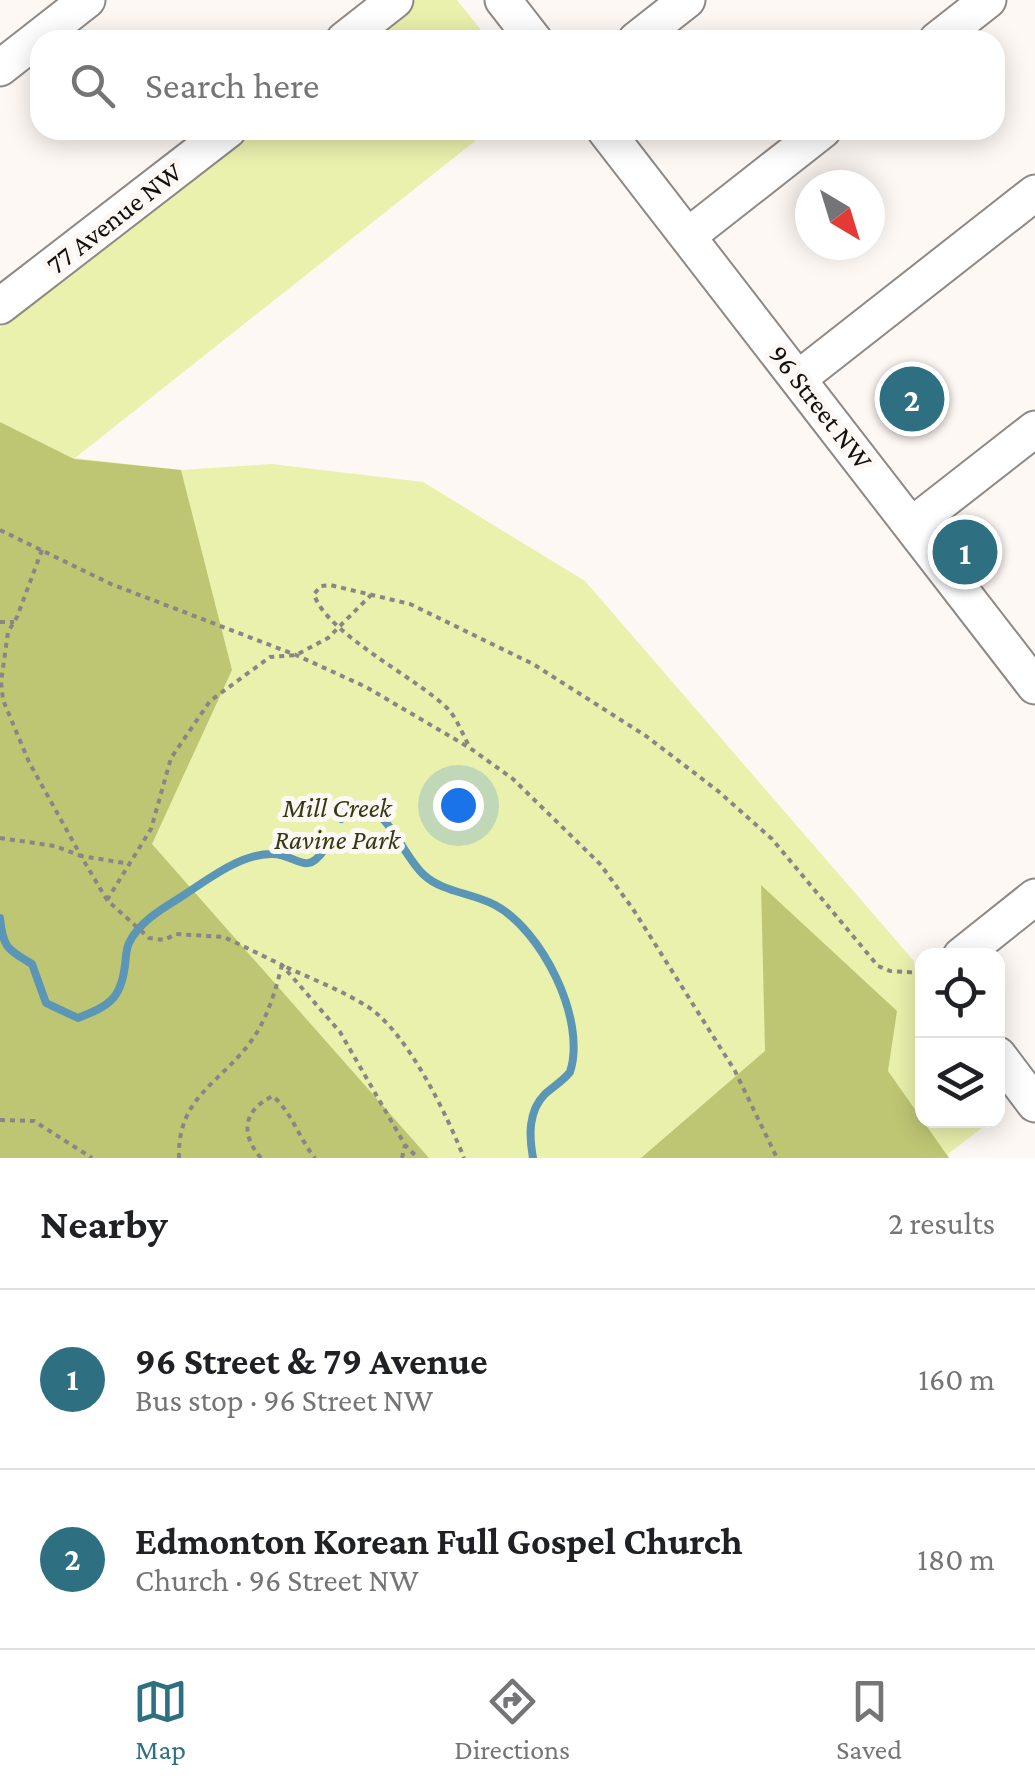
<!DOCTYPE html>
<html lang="en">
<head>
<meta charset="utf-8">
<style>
	:root { --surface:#fff; --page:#f6f6f6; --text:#202124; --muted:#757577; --line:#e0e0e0; --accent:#2e7082 }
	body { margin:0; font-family:"Crimson Pro",serif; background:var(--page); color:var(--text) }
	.controls { position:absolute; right:30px; bottom:30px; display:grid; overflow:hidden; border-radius:20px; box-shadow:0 5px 25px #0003 }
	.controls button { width:90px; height:90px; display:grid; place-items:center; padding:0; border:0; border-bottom:2px solid var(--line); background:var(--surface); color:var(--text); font:50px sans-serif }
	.compass { position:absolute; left:795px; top:170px; width:90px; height:90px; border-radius:50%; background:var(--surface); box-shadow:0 5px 25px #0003; rotate:142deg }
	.you { position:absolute; left:458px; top:805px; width:35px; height:35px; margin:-25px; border:8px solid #fff; border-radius:50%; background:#1a73e8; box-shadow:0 0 0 15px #1a73e833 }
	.badge { display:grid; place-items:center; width:65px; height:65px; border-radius:50%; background:var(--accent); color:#fff; font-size:32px; font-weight:700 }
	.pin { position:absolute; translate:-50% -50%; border:5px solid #fff; box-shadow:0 2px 10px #0006 }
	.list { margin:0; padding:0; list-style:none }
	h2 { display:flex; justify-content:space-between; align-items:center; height:130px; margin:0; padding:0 40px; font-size:42px }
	h2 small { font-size:32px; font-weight:400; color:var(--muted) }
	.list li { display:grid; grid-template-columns:65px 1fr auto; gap:30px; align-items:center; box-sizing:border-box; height:180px; padding:0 40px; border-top:2px solid var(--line) }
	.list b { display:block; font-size:38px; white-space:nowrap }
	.list p { margin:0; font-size:32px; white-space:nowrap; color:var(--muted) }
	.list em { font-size:32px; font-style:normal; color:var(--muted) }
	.icon { flex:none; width:55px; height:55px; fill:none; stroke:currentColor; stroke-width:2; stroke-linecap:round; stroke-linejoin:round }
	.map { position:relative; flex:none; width:1035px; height:1158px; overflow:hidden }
	.search { position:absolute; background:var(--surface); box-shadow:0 5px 25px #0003; left:30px; right:30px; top:30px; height:110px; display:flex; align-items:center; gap:25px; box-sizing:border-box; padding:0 35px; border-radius:30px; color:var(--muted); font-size:38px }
	.sheet { height:490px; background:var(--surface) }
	nav { display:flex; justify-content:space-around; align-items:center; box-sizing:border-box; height:140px; border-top:2px solid var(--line); background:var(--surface); font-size:28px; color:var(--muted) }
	nav a { display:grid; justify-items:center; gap:5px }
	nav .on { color:var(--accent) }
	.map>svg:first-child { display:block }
	.green { fill:#eaf1ad }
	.forest { fill:#bec674 }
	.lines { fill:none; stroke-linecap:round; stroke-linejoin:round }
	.stream { stroke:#5c96b6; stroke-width:8 }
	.minor-casing { stroke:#8f8986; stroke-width:39 }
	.path { stroke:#8a8683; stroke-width:4; stroke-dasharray:5 5; stroke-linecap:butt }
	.minor { stroke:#fff; stroke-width:35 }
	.labels { text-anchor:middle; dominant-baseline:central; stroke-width:10; stroke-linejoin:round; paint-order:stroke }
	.street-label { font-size:28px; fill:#12100f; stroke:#fef8f4 }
	.park-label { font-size:28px; font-style:italic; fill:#353815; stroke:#fef8f4 }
</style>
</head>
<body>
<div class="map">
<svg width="1035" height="1158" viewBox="0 0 1035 1158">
	<rect width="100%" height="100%" fill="#fef8f4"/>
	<g class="green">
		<polygon points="416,0 457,0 489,40 365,40"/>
		<polygon points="251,130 489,130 75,458 181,470 272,464 423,482 585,581 914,961 916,988 922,997 922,1120 991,1121 948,1154 949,1158 0,1158 0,327"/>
	</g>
	<g class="forest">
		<polygon points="0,422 74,459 181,470 232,670 152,844 429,1158 0,1158"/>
		<polygon points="761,885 897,1011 888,1071 949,1158 641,1158 765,1051"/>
	</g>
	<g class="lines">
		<g class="stream">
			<path d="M341 819 349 804C388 801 399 852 424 875 442 892 473 893 495 905 542 930 587 1020 570 1072 563 1081 554 1086 545 1094 528 1111 529 1136 533 1158"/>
			<path d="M0 918C3 948 7 949 32 964L46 1003 78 1018C108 1006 121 1000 125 965 126 958 126 949 129 943 139 922 163 908 181 897 207 880 240 854 271 854 296 853 305 878 324 850"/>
		</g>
		<g class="minor-casing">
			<g id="minor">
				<polyline points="503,0 534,40"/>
				<polyline points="344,40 395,0"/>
				<polyline points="636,40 687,0"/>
				<polyline points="937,40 988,0"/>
				<polyline points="0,68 87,0"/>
				<polyline points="605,130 1035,686"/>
				<polyline points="688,236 823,130"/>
				<polyline points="0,306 228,130"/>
				<polyline points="799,378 1035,193"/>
				<polyline points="912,525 1035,429"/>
				<polyline points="961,956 1035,897"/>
				<polyline points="998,1055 1035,1104"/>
			</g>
		</g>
		<g class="path">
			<polyline points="0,530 111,584 296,655 366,687 470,748 513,779 600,864 633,909 735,1071 777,1158"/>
			<polyline points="42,550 17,617 8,632 1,682 3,700 29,762 81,856 131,864"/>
			<polyline points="0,622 14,622"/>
			<path d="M468 744C462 733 457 719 449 710 418 678 326 634 314 594L321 586 330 585 410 604 533 664 646 736 718 791 772 839 878 966 890 971 922 973"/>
			<polyline points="0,838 55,846 81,856 107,900 149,938 164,940 176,934 224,937 282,965 340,1032 405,1145 418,1158"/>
			<polyline points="107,900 151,829 171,758 210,701 270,657 296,655 328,638 371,595"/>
			<polyline points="0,1120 34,1121 92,1158"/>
			<path d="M179 1158C177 1095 223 1083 254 1037 268 1016 276 989 282 965 309 978 339 989 365 1005 406 1029 447 1115 464 1158"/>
			<path d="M261 1158C240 1134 243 1110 273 1096 293 1114 298 1137 315 1158"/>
			<polyline points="402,1158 405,1145"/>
		</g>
		<use href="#minor" class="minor"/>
	</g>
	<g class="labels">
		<g class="street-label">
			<text transform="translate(114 218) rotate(-38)">77 Avenue NW</text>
			<text transform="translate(821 407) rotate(52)">96 Street NW</text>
		</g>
		<g class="park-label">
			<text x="337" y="807">Mill Creek<tspan x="337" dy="32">Ravine Park</tspan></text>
		</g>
	</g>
</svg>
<div class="controls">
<button><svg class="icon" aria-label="locate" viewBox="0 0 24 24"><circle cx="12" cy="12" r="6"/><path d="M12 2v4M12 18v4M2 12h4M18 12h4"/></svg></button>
<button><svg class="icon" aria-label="layers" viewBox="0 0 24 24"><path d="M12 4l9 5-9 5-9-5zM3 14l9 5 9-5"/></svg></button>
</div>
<svg class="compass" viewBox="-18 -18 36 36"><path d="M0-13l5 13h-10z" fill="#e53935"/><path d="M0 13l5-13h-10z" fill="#757577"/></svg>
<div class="you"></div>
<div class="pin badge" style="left:965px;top:552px">1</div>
<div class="pin badge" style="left:912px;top:399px">2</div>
<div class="search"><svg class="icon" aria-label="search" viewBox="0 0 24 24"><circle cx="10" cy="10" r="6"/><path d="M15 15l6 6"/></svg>Search here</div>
</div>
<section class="sheet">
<h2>Nearby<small>2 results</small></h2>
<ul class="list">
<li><span class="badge">1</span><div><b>96 Street &amp; 79 Avenue</b><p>Bus stop · 96 Street NW</p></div><em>160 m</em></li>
<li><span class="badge">2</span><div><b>Edmonton Korean Full Gospel Church</b><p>Church · 96 Street NW</p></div><em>180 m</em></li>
</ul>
</section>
<nav>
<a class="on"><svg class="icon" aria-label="map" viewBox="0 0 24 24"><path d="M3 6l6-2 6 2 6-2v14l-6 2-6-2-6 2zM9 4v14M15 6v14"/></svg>Map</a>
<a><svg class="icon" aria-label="directions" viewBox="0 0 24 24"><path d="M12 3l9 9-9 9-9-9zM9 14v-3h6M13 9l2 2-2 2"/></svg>Directions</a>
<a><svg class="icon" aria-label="saved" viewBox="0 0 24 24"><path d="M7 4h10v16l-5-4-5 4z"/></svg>Saved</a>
</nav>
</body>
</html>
